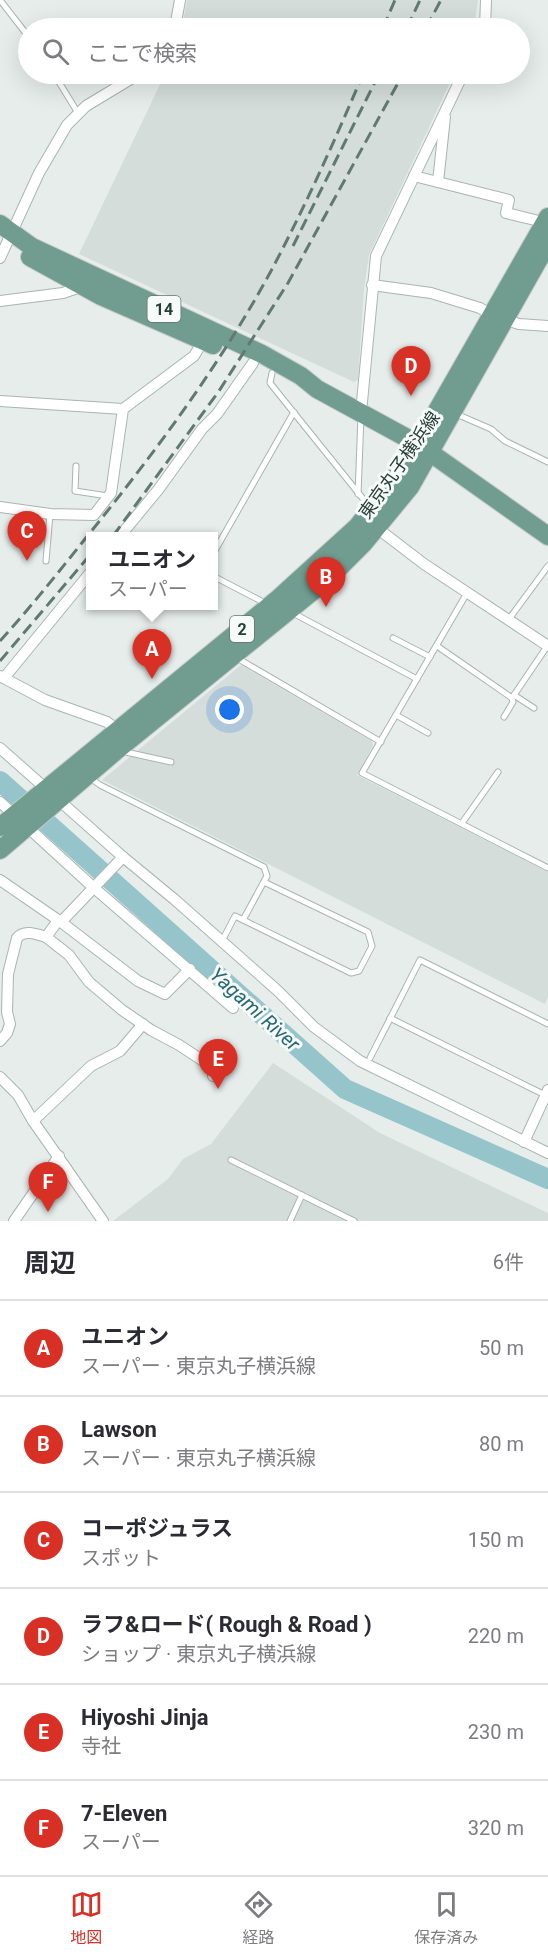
<!DOCTYPE html>
<html lang="ja">
<head>
<meta charset="utf-8">
<style>
	:root { --surface:#fff; --page:#f2f2f3; --text:#2b2b33; --muted:#7c7c81; --line:#e1e1e2; --accent:#d93025 }
	body { margin:0; font-family:Roboto,"Noto Sans JP",sans-serif; background:var(--page); color:var(--text) }
	.you { position:absolute; left:230px; top:710px; width:21px; height:21px; margin:-15px; border:4px solid #fff; border-radius:50%; background:#1a73e8; box-shadow:0 0 0 9px #1a73e833 }
	.badge { display:grid; place-items:center; width:39px; height:39px; border-radius:50%; background:var(--accent); color:#fff; font-size:20px; font-weight:700 }
	.pin { position:absolute; translate:-50% -50px; filter:drop-shadow(0 2px 3px #0008) }
	.pin::after { content:''; position:absolute; top:32px; width:21px; height:18px; background:inherit; clip-path:polygon(0 0,100% 0,50% 100%) }
	.popup { position:absolute; left:86px; top:532px; width:132px; height:78px; box-sizing:border-box; display:grid; place-content:center; border-radius:0px; background:var(--surface); filter:drop-shadow(0 2px 4px #0005); font-size:20px; white-space:nowrap; color:var(--muted) }
	.popup b { font-size:22px; color:var(--text) }
	.popup::after { content:''; position:absolute; left:50%; top:100%; margin-left:-12px; border:12px solid transparent; border-top-color:var(--surface) }
	.list { margin:0; padding:0; list-style:none }
	h2 { display:flex; justify-content:space-between; align-items:center; height:78px; margin:0; padding:0 24px; font-size:26px }
	h2 small { font-size:20px; font-weight:400; color:var(--muted) }
	.list li { display:grid; grid-template-columns:39px 1fr auto; gap:18px; align-items:center; box-sizing:border-box; height:96px; padding:0 24px; border-top:2px solid var(--line) }
	.list b { display:block; font-size:22px; white-space:nowrap }
	.list p { margin:0; font-size:20px; white-space:nowrap; color:var(--muted) }
	.list em { font-size:20px; font-style:normal; color:var(--muted) }
	.icon { flex:none; width:33px; height:33px; fill:none; stroke:currentColor; stroke-width:2; stroke-linecap:round; stroke-linejoin:round }
	.map { position:relative; flex:none; width:548px; height:1221px; overflow:hidden }
	.search { position:absolute; background:var(--surface); box-shadow:0 6px 24px #0002; left:18px; right:18px; top:18px; height:66px; display:flex; align-items:center; gap:15px; box-sizing:border-box; padding:0 21px; border-radius:33px; color:var(--muted); font-size:22px }
	.sheet { height:654px; background:var(--surface) }
	nav { display:flex; justify-content:space-around; align-items:center; box-sizing:border-box; height:84px; border-top:2px solid var(--line); background:var(--surface); font-size:16px; color:var(--muted) }
	nav a { display:grid; justify-items:center; gap:3px }
	nav .on { color:var(--accent) }
	.map>svg:first-child { display:block }
	.built { fill:#d4ddd9 }
	.lines { fill:none; stroke-linecap:round; stroke-linejoin:round }
	.river { stroke:#95c5cb; stroke-width:20 }
	.service-casing { stroke:#a9b5b1; stroke-width:7 }
	.minor-casing { stroke:#a9b5b1; stroke-width:12 }
	.primary-casing { stroke:#c3c9c7; stroke-width:20 }
	.service { stroke:#fff; stroke-width:5 }
	.minor { stroke:#fff; stroke-width:10 }
	.primary { stroke:#709d90; stroke-width:18 }
	.rail { stroke:#627972; stroke-width:3; stroke-dasharray:12 6; stroke-linecap:butt }
	.labels { text-anchor:middle; dominant-baseline:central; stroke-width:6; stroke-linejoin:round; paint-order:stroke }
	.shield { fill:#f6faf8; stroke:#657671; stroke-width:1.5 }
	.shield-label { font-size:16px; font-weight:bold; fill:#273d37 }
	.street-label { font-size:18px; fill:#273d37; stroke:#f6faf8 }
	.water-label { font-size:20px; font-style:italic; fill:#276973; stroke:#f6faf8 }
</style>
</head>
<body>
<div class="map">
<svg width="548" height="1221" viewBox="0 0 548 1221">
	<rect width="100%" height="100%" fill="#e6edea"/>
	<g class="built">
		<polygon points="187,0 478,0 474,28 182,28"/>
		<polygon points="165,74 454,74 369,255 364,289 358,380 354,382 79,254"/>
		<polygon points="241,665 372,741 373,746 357,775 548,872 548,997 545,1004 102,780"/>
		<polygon points="273,1063 380,1133 548,1213 548,1221 113,1221 168,1179 183,1159 211,1144"/>
	</g>
	<g class="lines">
		<polyline class="river" points="0,781 345,1089 548,1179"/>
		<g class="service-casing">
			<g id="service">
				<polyline points="0,0 28,36"/>
				<polyline points="54,74 78,113"/>
				<polyline points="272,373 270,383 368,505"/>
				<polyline points="454,413 491,429 505,441 548,462"/>
				<polyline points="76,466 75,491 108,496"/>
				<polyline points="358,494 361,416"/>
				<polyline points="213,554 294,412"/>
				<polyline points="46,561 50,514"/>
				<polyline points="213,576 265,603"/>
				<polyline points="467,593 362,773 548,868"/>
				<polyline points="291,612 417,679"/>
				<polyline points="509,619 548,566"/>
				<polyline points="393,638 430,657"/>
				<polyline points="437,646 512,698 548,645"/>
				<polyline points="237,658 381,742"/>
				<polyline points="514,695 534,708"/>
				<polyline points="396,715 428,733"/>
				<polyline points="504,717 513,702 512,698"/>
				<polyline points="121,751 171,762"/>
				<polyline points="89,777 100,785 264,867 267,876 243,920"/>
				<polyline points="462,823 498,772"/>
				<polyline points="222,941 235,916 351,973 359,971 372,946 368,932 264,882"/>
				<polyline points="390,1018 545,1095"/>
				<polyline points="370,1058 420,960 548,1024"/>
				<polyline points="231,1160 354,1221"/>
				<polyline points="290,1221 302,1195"/>
			</g>
		</g>
		<g class="minor-casing">
			<g id="minor">
				<polyline points="172,28 176,22 180,0"/>
				<polyline points="485,28 486,0"/>
				<polyline points="414,176 509,200 506,213 535,220 544,225"/>
				<polyline points="438,182 445,117"/>
				<polyline points="0,258 39,173 67,125 86,106 139,74"/>
				<polyline points="372,285 431,293 480,308 491,315 519,324 548,326"/>
				<polyline points="0,301 63,293 83,286"/>
				<polyline points="0,401 123,409"/>
				<polyline points="361,412 376,256 463,74"/>
				<polyline points="0,507 50,514 94,515 111,493 123,409 194,356 203,341"/>
				<polyline points="377,528 424,564 548,646"/>
				<polyline points="120,536 158,490 202,429 217,414 253,363"/>
				<polyline points="0,676 45,700 107,722 118,730"/>
				<polyline points="4,678 90,573"/>
				<polyline points="0,748 123,857 174,899 278,991 314,1027 360,1061 548,1153"/>
				<polyline points="0,802 93,887 233,1008"/>
				<polyline points="123,857 61,922 57,922 46,937 69,955 89,982 122,1010 151,1030 179,1045 208,1064 213,1070 213,1076"/>
				<polyline points="0,880 61,922 138,981 165,994 190,969"/>
				<path d="M0 1041 7 1033 10 1024 7 1012 8 974 17 938C24 929 37 934 46 937"/>
				<polyline points="0,1077 18,1095 33,1121 103,1221"/>
				<polyline points="33,1121 91,1066 120,1051 143,1024"/>
				<polyline points="524,1142 548,1090"/>
				<polyline points="14,1221 59,1156"/>
			</g>
		</g>
		<g class="primary-casing">
			<g id="primary">
				<polyline points="0,224 32,247 262,354 301,376 317,389 418,444 548,536"/>
				<polyline points="30,257 101,296 213,345"/>
				<polyline points="0,827 279,598 357,527 391,483 418,444 548,217"/>
				<polyline points="0,850 117,750 329,578 363,544 410,487 548,243"/>
			</g>
		</g>
		<use href="#service" class="service"/>
		<use href="#minor" class="minor"/>
		<use href="#primary" class="primary"/>
		<g class="rail">
			<polyline points="383,28 395,0"/>
			<polyline points="407,28 420,0"/>
			<polyline points="426,28 441,0"/>
			<polyline points="293,246 379,74"/>
			<polyline points="113,536 219,391 288,283 403,74"/>
			<path d="M0 641C30 608 57 574 85 539 153 455 219 367 271 271 305 207 335 140 363 74"/>
			<polyline points="0,661 90,555"/>
		</g>
	</g>
	<g class="labels">
		<g class="shield">
			<rect x="147.5" y="296" width="33" height="26" rx="4.5"/>
			<rect x="230" y="616" width="24" height="26" rx="4.5"/>
		</g>
		<g class="shield-label">
			<text x="164" y="309">14</text>
			<text x="242" y="629">2</text>
		</g>
		<g class="street-label">
			<text transform="translate(399 465) rotate(-55)">東京丸子横浜線</text>
		</g>
		<g class="water-label">
			<text transform="translate(255 1009) rotate(42)">Yagami River</text>
		</g>
	</g>
</svg>
<div class="you"></div>
<div class="pin badge" style="left:152px;top:679px">A</div>
<div class="popup"><b>ユニオン</b>スーパー</div>
<div class="pin badge" style="left:326px;top:607px">B</div>
<div class="pin badge" style="left:27px;top:561px">C</div>
<div class="pin badge" style="left:411px;top:396px">D</div>
<div class="pin badge" style="left:218px;top:1089px">E</div>
<div class="pin badge" style="left:48px;top:1212px">F</div>
<div class="search"><svg class="icon" aria-label="search" viewBox="0 0 24 24"><circle cx="10" cy="10" r="6"/><path d="M15 15l6 6"/></svg>ここで検索</div>
</div>
<section class="sheet">
<h2>周辺<small>6件</small></h2>
<ul class="list">
<li><span class="badge">A</span><div><b>ユニオン</b><p>スーパー · 東京丸子横浜線</p></div><em>50 m</em></li>
<li><span class="badge">B</span><div><b>Lawson</b><p>スーパー · 東京丸子横浜線</p></div><em>80 m</em></li>
<li><span class="badge">C</span><div><b>コーポジュラス</b><p>スポット</p></div><em>150 m</em></li>
<li><span class="badge">D</span><div><b>ラフ&amp;ロード( Rough &amp; Road )</b><p>ショップ · 東京丸子横浜線</p></div><em>220 m</em></li>
<li><span class="badge">E</span><div><b>Hiyoshi Jinja</b><p>寺社</p></div><em>230 m</em></li>
<li><span class="badge">F</span><div><b>7-Eleven</b><p>スーパー</p></div><em>320 m</em></li>
</ul>
</section>
<nav>
<a class="on"><svg class="icon" aria-label="map" viewBox="0 0 24 24"><path d="M3 6l6-2 6 2 6-2v14l-6 2-6-2-6 2zM9 4v14M15 6v14"/></svg>地図</a>
<a><svg class="icon" aria-label="directions" viewBox="0 0 24 24"><path d="M12 3l9 9-9 9-9-9zM9 14v-3h6M13 9l2 2-2 2"/></svg>経路</a>
<a><svg class="icon" aria-label="saved" viewBox="0 0 24 24"><path d="M7 4h10v16l-5-4-5 4z"/></svg>保存済み</a>
</nav>
</body>
</html>
